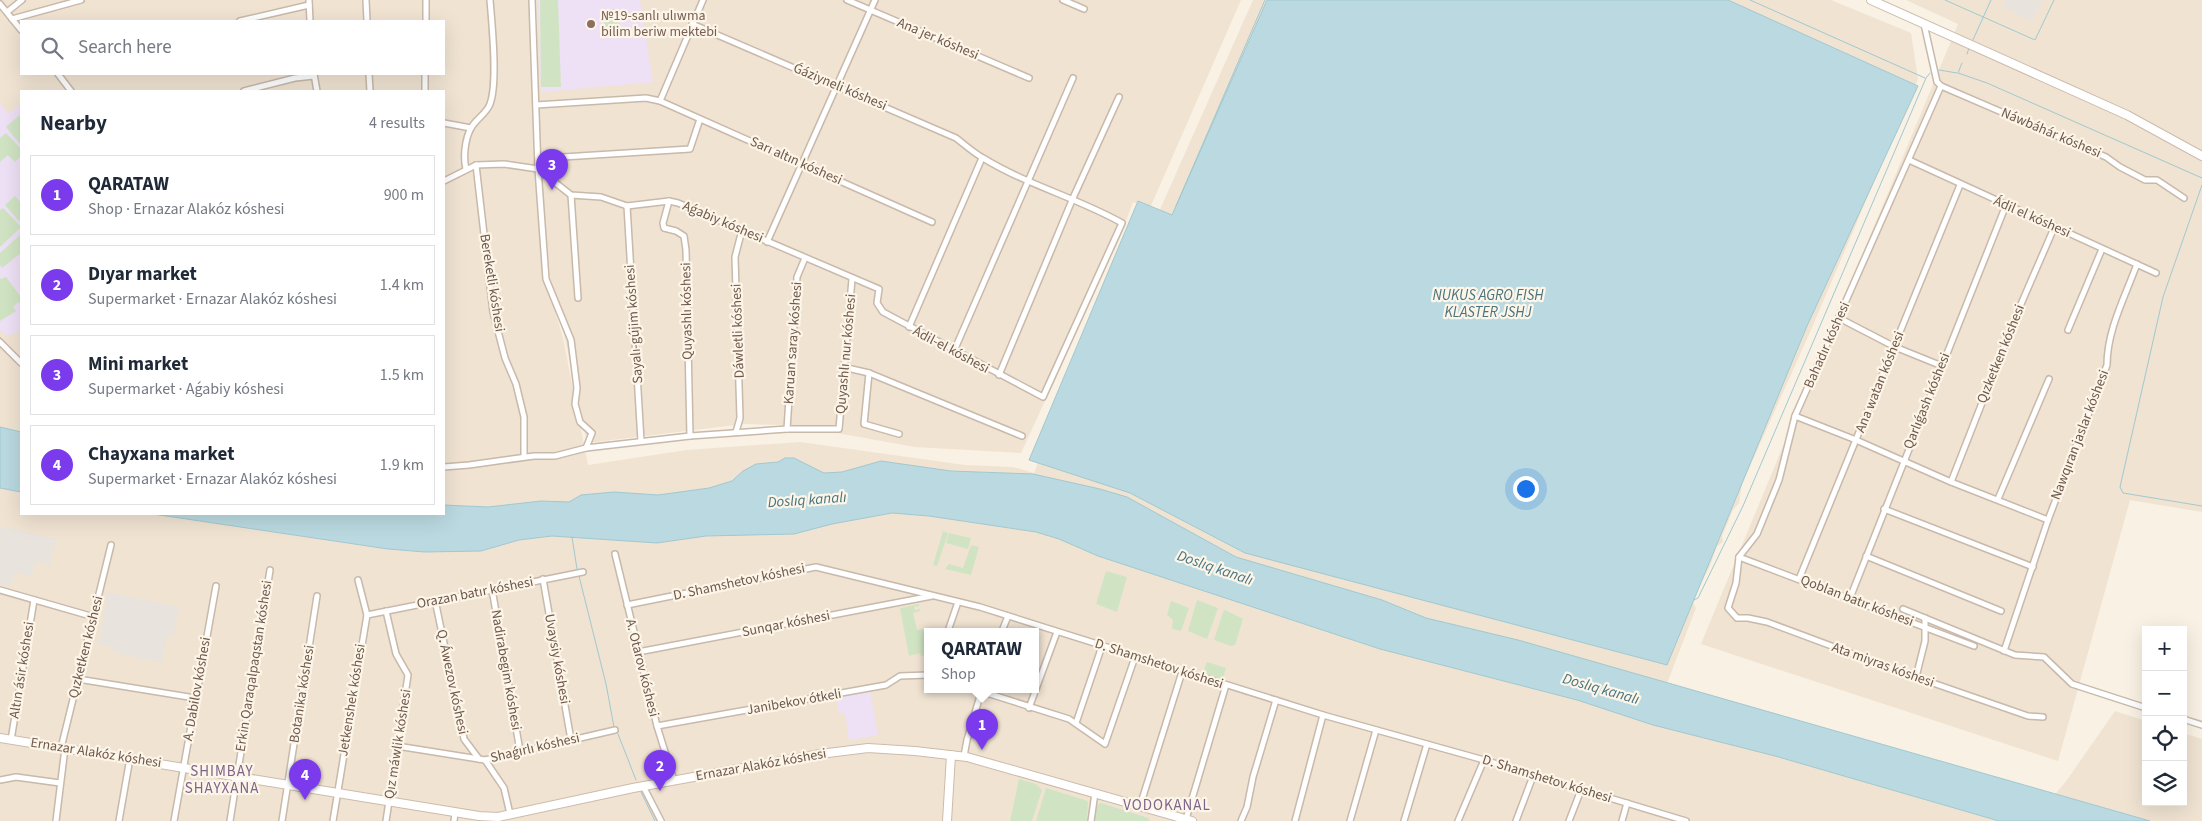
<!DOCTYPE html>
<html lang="en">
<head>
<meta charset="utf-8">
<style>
	:root { --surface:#fff; --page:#f6f6f7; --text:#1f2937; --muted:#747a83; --line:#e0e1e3; --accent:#7c3aed }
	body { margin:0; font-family:"Source Sans 3",sans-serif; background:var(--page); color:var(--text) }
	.controls { position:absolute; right:15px; bottom:15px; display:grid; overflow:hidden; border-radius:0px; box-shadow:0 5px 20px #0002 }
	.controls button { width:45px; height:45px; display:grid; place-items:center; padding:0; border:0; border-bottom:1px solid var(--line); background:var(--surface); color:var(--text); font:25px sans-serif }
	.you { position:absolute; left:1525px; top:488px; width:18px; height:18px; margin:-12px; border:4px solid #fff; border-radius:50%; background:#1a73e8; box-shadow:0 0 0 8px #1a73e833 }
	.badge { display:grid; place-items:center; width:32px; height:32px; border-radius:50%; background:var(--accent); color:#fff; font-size:16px; font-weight:700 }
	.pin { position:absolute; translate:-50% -41px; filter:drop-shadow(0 1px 2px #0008) }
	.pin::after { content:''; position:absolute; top:26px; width:18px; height:15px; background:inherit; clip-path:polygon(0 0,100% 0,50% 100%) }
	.popup { position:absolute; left:924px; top:628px; width:115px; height:65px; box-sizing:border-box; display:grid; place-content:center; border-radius:0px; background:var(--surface); filter:drop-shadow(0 1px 4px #0005); font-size:16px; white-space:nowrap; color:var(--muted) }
	.popup b { font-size:19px; color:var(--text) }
	.popup::after { content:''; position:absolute; left:50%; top:100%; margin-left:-10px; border:10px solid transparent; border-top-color:var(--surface) }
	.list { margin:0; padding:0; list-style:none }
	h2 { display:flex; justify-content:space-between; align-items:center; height:65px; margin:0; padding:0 20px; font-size:21px }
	h2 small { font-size:16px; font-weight:400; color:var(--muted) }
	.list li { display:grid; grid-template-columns:32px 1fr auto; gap:15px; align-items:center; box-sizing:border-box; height:80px; margin:0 10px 10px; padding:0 10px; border:1px solid var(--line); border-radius:0px }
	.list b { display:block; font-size:19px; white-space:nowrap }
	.list p { margin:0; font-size:16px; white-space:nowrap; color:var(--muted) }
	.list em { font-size:16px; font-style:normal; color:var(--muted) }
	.icon { flex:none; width:28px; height:28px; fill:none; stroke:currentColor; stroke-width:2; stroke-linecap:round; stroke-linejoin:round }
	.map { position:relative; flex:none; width:2202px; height:821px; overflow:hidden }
	.search { position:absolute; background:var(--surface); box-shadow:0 5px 20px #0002; left:20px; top:20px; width:425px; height:55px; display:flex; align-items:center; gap:12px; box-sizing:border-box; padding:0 18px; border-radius:0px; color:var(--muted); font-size:19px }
	.panel { position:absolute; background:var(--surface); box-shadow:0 5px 20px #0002; left:20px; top:90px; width:425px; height:425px; border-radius:0px }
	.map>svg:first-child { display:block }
	.residential { fill:#f0e3d2; fill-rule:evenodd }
	.industrial { fill:#e9e3dd }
	.education { fill:#eee0f5 }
	.green { fill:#d0e4c3 }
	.water { fill:#bad9e0; stroke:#a1c8d0 }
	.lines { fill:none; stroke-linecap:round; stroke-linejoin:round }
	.stream { stroke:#a1c8d0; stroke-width:1 }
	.street-casing { stroke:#c8b9ab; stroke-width:8 }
	.secondary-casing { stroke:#cdbbab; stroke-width:10 }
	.street { stroke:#fff; stroke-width:5 }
	.secondary { stroke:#fff; stroke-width:8 }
	.education-dot { fill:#8d6e63; stroke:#fcf5e8; stroke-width:2 }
	.labels { text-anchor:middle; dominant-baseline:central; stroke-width:4.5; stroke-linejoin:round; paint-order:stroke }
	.education-label { font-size:14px; fill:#785e54; stroke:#fcf5e8; text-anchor:start }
	.street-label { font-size:14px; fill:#6e594c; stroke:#fcf5e8 }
	.water-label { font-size:15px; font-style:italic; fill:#48747f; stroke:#fcf5e8 }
	.neighbourhood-label { font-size:15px; letter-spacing:1px; fill:#7e648a; stroke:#fcf5e8 }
</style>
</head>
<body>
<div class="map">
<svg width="2202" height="821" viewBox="0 0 2202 821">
	<rect width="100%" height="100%" fill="#f9f1e3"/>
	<g class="residential">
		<path d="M0 0H531L534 166 543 222 548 288 563 338 588 465 687 450 800 442 965 465 1013 467 1034 473 1067 387 1158 214 1253 0H1831L1911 33 1918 79 1811 330 1742 484 1739 503 1733 510 1722 536 1723 542 1717 546 1710 566 1697 591 1689 597 1696 608 1661 699 2041 811 2067 780 2115 711 2146 721V802H2183V733L2202 739V821H0ZM21 21H444V74H21ZM21 91H444V514H21ZM928 631H1036V689H928Z"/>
		<polygon points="536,0 1241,0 1150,208 1133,202 1119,240 1021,453 915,447 792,425 744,424 587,443 565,339 551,285 541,178"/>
		<polygon points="1906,0 2202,0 2202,512 2130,500 2058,761 1701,644 1958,24"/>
	</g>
	<g class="industrial">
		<polygon points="2006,0 2043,0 2032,22 2003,7"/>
		<polygon points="0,526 57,539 49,566 36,561 31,577 15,572 11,586 0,584"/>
		<polygon points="108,592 179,607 173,636 167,636 162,663 112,652 113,647 98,645"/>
	</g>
	<g class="education">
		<polygon points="538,0 640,0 653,82 541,92"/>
		<polygon points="0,103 8,114 21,104 21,330 11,335 3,334 0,330"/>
		<polygon points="870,691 878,735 849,740 845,714 839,713 836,698"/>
	</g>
	<g class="green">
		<polygon points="540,0 558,0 561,87 541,87"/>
		<polygon points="604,9 618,9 620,30 605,30"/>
		<polygon points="21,114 21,145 6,127"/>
		<polygon points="6,133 21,149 21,156 15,162 8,155 0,162 0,138"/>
		<polygon points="15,196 21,203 21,219 19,221 5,205"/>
		<polygon points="3,208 21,227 0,247 0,210"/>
		<polygon points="21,234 21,253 2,268 0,265 0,253"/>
		<polygon points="6,277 21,297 21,305 18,302 13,307 16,311 0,321 0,279"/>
		<polygon points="943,531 948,533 937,566 933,565"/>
		<polygon points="949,533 971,538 968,549 946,543"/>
		<polygon points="971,545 979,547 971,575 945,569 949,564 963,568"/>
		<polygon points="1106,571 1127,577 1117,612 1096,604"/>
		<polygon points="1197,600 1218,608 1207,639 1188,631"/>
		<polygon points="1171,601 1189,608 1181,631 1172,629 1173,620 1167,615"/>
		<polygon points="919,604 919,606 914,607 915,610 920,609 920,611 913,613 917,630 925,629 928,655 921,656 920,653 909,656 900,608"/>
		<polygon points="1225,610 1243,619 1235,645 1231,646 1214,640 1223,612"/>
		<polygon points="1207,662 1226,668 1222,680 1202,675"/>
		<polygon points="1019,779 1036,784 1042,790 1032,821 1010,821"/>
		<polygon points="1046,788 1088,801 1087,821 1036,821"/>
		<polygon points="1101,803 1148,818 1150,821 1093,821 1095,806"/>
	</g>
	<g class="water">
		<polygon points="1267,0 1728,0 1918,86 1807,326 1667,665 1245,553 1130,493 1029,460 1138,201 1172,215"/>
		<polygon points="0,427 21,432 21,492 0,488"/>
		<polygon points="785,458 794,458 824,473 842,472 881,461 951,471 1033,474 1100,489 1127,497 1236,557 1382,600 1426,618 1518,640 2150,821 1999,821 1775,756 1653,725 1577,700 1380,649 1098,556 1059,539 1036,532 929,516 892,513 832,524 794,534 706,536 657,543 552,536 519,540 481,551 425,552 388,549 153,514 444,514 444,505 488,507 541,501 569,502 581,495 614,492 658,495 709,488 732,481 743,471 756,464 778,462"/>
	</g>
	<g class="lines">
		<g class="stream">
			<polyline points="1750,0 1925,78"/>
			<polyline points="1945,0 2035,40 2054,0"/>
			<polyline points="1972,42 1991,0"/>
			<polyline points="1967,54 1969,48"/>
			<polyline points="1962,63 1958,73 1987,83 2202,178"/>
			<polyline points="1939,70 1957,73"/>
			<polyline points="2202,185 2163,297 2120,487 2123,493 2202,506"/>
			<polyline points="1176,206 1265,0"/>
			<polyline points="0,337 8,346"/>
			<polyline points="14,353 21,359"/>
			<polyline points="572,537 577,569"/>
			<polyline points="579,576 606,684 614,727"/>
			<polyline points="1694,600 1698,598 1743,506 1926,78 1930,73"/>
			<polyline points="618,734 636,780"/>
			<polyline points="641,792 655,821"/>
		</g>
		<g class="street-casing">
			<g id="street">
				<polyline points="309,0 310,21"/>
				<polyline points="366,0 367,21"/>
				<polyline points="426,0 426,21"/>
				<polyline points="532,0 538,169 546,279 571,340 577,388 575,404 580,422 592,433 586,448"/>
				<polyline points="847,0 1029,78"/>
				<polyline points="1063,0 1084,9"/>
				<polyline points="0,4 21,30"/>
				<polyline points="7,12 22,0"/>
				<polyline points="12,19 81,0"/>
				<polyline points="240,21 309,5"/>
				<polyline points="1924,24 1937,82 1941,86 2106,157 2120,167 2145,180 2157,180 2184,198"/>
				<polyline points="58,74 71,91"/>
				<polyline points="314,74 317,91"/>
				<polyline points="369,74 370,91"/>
				<polyline points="1941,86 1795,416 1779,480 1757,534 1739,557 1736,583 1728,608 1737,618 1748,618 1767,622 1904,673 2028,716 2043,717"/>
				<polyline points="244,91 295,78 314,76"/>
				<polyline points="425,91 425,74"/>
				<polyline points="660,101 703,0"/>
				<polyline points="536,105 646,98 660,101 932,222"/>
				<polyline points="444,123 471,128"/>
				<polyline points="1909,160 2156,273"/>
				<polyline points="538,162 563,157 690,149 700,119"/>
				<polyline points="476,165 493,312 505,358 516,384 524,417 524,457"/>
				<path d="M466 169C463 157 465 139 471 128 476 119 487 113 490 104 498 83 492 24 490 0"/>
				<path d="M444 181 476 165 504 164 538 169 571 195 601 197 627 206 669 201 678 203 879 289 877 303 883 312 1043 397 1122 223C1078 198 1027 185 983 158 974 153 965 145 956 138L692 24"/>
				<polyline points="571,195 578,298"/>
				<polyline points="669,201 663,223 664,228 676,231 684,236 686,250 690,436"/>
				<polyline points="627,206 641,441"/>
				<polyline points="767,242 875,0"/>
				<polyline points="1839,318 1895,347 1942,366"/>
				<polyline points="909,327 982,158"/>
				<polyline points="2068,330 2102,249"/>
				<polyline points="0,342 21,363"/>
				<polyline points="954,351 1073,78"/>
				<polyline points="843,367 869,373 1022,436"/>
				<polyline points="869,373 864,424 899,434"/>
				<polyline points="999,375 1073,198 1119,97"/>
				<polyline points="1795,416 1856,440 1951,482 2048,520"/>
				<polyline points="787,429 797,277 805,258"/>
				<polyline points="736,432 740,418 735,257 742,230"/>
				<polyline points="444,467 469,465 534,456 555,456 586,448 690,436 787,429 839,429 852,279"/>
				<polyline points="1951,482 2018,311 2054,228"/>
				<polyline points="1998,499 2049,379"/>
				<polyline points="1884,509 2033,567"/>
				<polyline points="615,554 657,726 674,781"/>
				<polyline points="1866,556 2001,611"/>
				<polyline points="1739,557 1974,646"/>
				<polyline points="543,579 571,740"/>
				<polyline points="1799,579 1960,185"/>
				<polyline points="492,589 520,751"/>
				<polyline points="0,590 94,617"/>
				<polyline points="1850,598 2006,205"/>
				<polyline points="435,600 464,739 479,759"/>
				<polyline points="627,605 816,567 980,607 1323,715 1484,760 1686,821"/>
				<polyline points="1903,609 2015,655 2044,657 2072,684 2146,708"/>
				<polyline points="367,615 583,572"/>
				<polyline points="948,631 958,602"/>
				<polyline points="1002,631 1008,616"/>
				<path d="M2004 651 2048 520 2107 365C2107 330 2125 297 2137 264"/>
				<polyline points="638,652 932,596"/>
				<polyline points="1916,677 1925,641 1925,618"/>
				<polyline points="78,679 195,698"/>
				<polyline points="974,689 1069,719 1105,744 1135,657"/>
				<polyline points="1029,708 1057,632"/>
				<polyline points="2183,719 2202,725"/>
				<polyline points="1076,723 1102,646"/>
				<polyline points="657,726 886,685 900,676 928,675"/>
				<polyline points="11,740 34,600"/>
				<polyline points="397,746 485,760 615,730"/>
				<polyline points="61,748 111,545"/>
				<polyline points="964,756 967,740 982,689"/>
				<polyline points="485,760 504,788 510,814"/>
				<polyline points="0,780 16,777 60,783"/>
				<polyline points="643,786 661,821"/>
				<polyline points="1140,806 1182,672"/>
				<polyline points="1186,819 1226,685"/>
				<polyline points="56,821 65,748"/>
				<polyline points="119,821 130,758"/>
				<polyline points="174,821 216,586"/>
				<polyline points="230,821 270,570"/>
				<polyline points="282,821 317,596"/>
				<polyline points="333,821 367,615 358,580"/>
				<polyline points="386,821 408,675 396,654 386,611"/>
				<polyline points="454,821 455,813"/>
				<polyline points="1091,821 1095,793"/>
				<polyline points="1241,821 1247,807 1253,777 1276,700"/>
				<polyline points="1295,821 1323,715"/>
				<polyline points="1350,821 1376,730"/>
				<polyline points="1404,821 1427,744"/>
				<polyline points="1458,821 1484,760"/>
				<polyline points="1516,821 1533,776"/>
				<polyline points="1569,821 1581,790"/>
				<polyline points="1622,821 1627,803"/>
			</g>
		</g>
		<g class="secondary-casing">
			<g id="secondary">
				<polyline points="1871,0 2127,115 2202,156"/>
				<polyline points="0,738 479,816 498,817 633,788 820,754 868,748 915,751 967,757 1192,821"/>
				<polyline points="947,821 951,755"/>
			</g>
		</g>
		<use href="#street" class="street"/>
		<use href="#secondary" class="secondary"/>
	</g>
	<circle class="education-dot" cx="591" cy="24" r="5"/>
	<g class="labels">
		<g class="education-label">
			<text x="601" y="16">№19-sanlı ulıwma<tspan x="601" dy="16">bilim beriw mektebi</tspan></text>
		</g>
		<g class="street-label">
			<text transform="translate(938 39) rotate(23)">Ana jer kóshesi</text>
			<text transform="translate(840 87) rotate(23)">Ǵáziyneli kóshesi</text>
			<text transform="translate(2051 133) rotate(23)">Náwbáhár kóshesi</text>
			<text transform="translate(796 161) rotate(24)">Sarı altın kóshesi</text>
			<text transform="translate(2032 217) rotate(24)">Ádil el kóshesi</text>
			<text transform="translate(723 222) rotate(23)">Aǵabiy kóshesi</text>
			<text transform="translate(492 283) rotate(81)">Bereketli kóshesi</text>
			<text transform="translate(687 311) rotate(-91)">Quyashlı kóshesi</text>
			<text transform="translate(634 324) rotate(-94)">Sayalı-gújim kóshesi</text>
			<text transform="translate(738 331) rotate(-92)">Dáwletli kóshesi</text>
			<text transform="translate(793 343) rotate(-86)">Karuan saray kóshesi</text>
			<text transform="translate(1827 345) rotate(-66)">Bahadır kóshesi</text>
			<text transform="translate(951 350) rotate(28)">Ádil-el kóshesi</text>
			<text transform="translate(846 354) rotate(-85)">Quyashlı nur kóshesi</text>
			<text transform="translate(2001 354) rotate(-68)">Qızketken kóshesi</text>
			<text transform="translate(1880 382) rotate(-68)">Ana watan kóshesi</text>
			<text transform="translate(1927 401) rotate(-68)">Qarlıǵash kóshesi</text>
			<text transform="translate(2080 435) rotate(-69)">Nawqıran jaslar kóshesi</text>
			<text transform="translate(739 582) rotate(-12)">D. Shamshetov kóshesi</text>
			<text transform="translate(475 593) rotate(-11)">Orazan batır kóshesi</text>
			<text transform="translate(1857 601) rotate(21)">Qoblan batır kóshesi</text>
			<text transform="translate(786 624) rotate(-11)">Sunqar kóshesi</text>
			<text transform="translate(86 647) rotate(-76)">Qızketken kóshesi</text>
			<text transform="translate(557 659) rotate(80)">Uvaysiy kóshesi</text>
			<text transform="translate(1159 664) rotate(18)">D. Shamshetov kóshesi</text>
			<text transform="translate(1883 665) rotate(20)">Ata miyras kóshesi</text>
			<text transform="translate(254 666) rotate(-81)">Erkin Qaraqalpaqstan kóshesi</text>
			<text transform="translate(642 668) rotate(76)">A. Otarov kóshesi</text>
			<text transform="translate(22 670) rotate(-81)">Altın ásir kóshesi</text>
			<text transform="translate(506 670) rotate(80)">Nadirabegim kóshesi</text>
			<text transform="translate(452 682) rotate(78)">Q. Áwezov kóshesi</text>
			<text transform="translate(197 689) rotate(-80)">A. Dabilov kóshesi</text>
			<text transform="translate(302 694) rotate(-81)">Botanika kóshesi</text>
			<text transform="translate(352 700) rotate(-81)">Jetkenshek kóshesi</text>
			<text transform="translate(794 702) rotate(-10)">Janibekov ótkeli</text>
			<text transform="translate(398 744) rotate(-81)">Qız máwlik kóshesi</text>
			<text transform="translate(535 748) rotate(-13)">Shaǵırlı kóshesi</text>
			<text transform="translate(96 753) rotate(9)">Ernazar Alakóz kóshesi</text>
			<text transform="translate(761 765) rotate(-10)">Ernazar Alakóz kóshesi</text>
			<text transform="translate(1547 779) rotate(17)">D. Shamshetov kóshesi</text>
		</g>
		<g class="water-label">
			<text x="1488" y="295">NUKUS AGRO FISH<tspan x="1488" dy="17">KLASTER JSHJ</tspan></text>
			<text transform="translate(807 500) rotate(-4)">Doslıq kanalı</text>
			<text transform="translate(1215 568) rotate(19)">Doslıq kanalı</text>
			<text transform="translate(1601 689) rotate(16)">Doslıq kanalı</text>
		</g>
		<g class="neighbourhood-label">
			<text x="222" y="771">SHIMBAY<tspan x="222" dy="17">SHAYXANA</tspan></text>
			<text x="1167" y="805">VODOKANAL</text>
		</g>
	</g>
</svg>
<div class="controls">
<button>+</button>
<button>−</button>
<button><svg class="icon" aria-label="locate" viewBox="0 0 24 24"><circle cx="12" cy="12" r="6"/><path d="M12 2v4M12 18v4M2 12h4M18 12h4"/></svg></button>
<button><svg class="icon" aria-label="layers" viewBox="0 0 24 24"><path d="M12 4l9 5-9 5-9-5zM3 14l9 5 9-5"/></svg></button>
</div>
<div class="you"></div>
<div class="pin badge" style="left:982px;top:750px">1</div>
<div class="popup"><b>QARATAW</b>Shop</div>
<div class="pin badge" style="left:660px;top:791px">2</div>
<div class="pin badge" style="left:552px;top:190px">3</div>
<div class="pin badge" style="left:305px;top:800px">4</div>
<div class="search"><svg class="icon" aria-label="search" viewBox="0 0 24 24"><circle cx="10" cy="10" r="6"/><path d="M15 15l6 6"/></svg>Search here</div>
<section class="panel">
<h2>Nearby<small>4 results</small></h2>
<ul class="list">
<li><span class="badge">1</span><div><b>QARATAW</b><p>Shop · Ernazar Alakóz kóshesi</p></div><em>900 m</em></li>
<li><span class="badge">2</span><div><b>Dıyar market</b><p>Supermarket · Ernazar Alakóz kóshesi</p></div><em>1.4 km</em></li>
<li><span class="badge">3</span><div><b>Mini market</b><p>Supermarket · Aǵabiy kóshesi</p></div><em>1.5 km</em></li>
<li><span class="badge">4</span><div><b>Chayxana market</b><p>Supermarket · Ernazar Alakóz kóshesi</p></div><em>1.9 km</em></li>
</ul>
</section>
</div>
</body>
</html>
